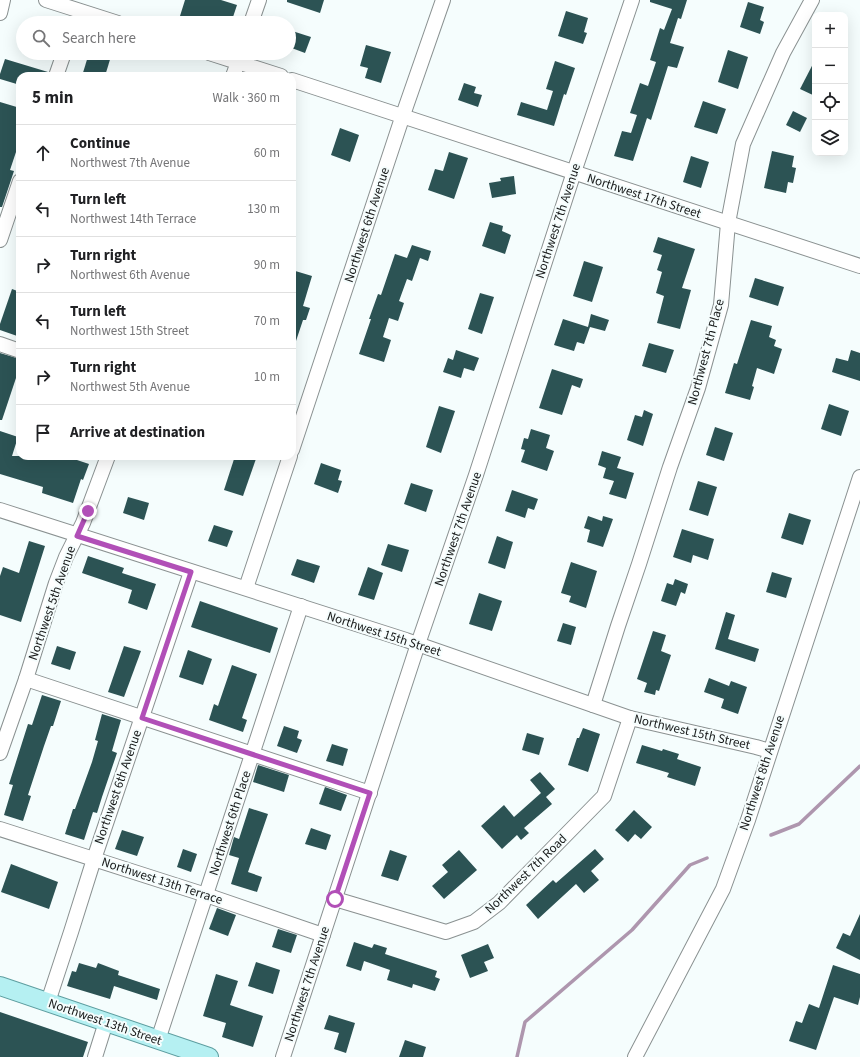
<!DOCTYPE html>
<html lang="en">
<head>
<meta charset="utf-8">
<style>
	:root { --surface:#fff; --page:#f6f6f6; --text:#202124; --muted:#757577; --line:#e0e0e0 }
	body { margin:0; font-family:"Source Sans 3",sans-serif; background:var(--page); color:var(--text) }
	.controls { position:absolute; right:12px; top:12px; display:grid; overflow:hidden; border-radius:8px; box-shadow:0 4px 16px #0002 }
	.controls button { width:36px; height:36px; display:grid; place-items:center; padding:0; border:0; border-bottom:1px solid var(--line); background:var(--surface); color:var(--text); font:20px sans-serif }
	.stop { position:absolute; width:12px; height:12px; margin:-9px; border:3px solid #b14fb7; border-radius:50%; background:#fff }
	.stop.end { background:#b14fb7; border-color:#fff; box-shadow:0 1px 4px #0008 }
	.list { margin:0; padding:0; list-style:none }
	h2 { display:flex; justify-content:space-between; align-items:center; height:52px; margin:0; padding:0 16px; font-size:17px }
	h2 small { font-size:13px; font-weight:400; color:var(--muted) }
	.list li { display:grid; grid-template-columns:26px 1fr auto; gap:12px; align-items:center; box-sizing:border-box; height:56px; padding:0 16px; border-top:1px solid var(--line) }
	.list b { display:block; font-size:15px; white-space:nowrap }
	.list p { margin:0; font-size:13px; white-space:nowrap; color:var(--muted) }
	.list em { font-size:13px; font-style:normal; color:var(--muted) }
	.icon { flex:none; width:22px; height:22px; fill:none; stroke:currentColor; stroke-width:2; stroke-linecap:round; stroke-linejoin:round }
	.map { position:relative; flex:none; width:860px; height:1057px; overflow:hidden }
	.search { position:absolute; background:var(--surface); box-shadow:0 4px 16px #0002; left:16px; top:16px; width:280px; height:44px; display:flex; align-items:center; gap:10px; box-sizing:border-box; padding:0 14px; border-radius:22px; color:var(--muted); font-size:15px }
	.panel { position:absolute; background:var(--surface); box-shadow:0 4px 16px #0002; left:16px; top:72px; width:280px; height:388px; border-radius:12px }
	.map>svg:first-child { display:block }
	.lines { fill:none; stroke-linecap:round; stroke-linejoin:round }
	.stream { stroke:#ae96ae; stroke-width:3.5 }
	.building { fill:#2c5354 }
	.minor-casing { stroke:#8a9191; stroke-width:16 }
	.major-casing { stroke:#5e9ea0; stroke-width:20 }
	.minor { stroke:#fff; stroke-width:14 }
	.major { stroke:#b5f0f2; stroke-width:18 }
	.route { stroke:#b14fb7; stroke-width:5 }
	.labels { text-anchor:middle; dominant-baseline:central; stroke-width:4; stroke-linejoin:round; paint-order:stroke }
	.street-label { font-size:13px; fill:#171919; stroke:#f5fdfd }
</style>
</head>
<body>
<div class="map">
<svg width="860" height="1057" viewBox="0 0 860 1057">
	<rect width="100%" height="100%" fill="#f5fdfd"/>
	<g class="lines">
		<g class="stream">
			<polyline points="771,835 799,824 860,766"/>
			<polyline points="517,1057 525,1022 632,930 690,865 707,858"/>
		</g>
	</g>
	<g class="building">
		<polygon points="185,0 221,0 237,5 231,23 201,23 180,16"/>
		<polygon points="287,0 324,0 320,13 287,2"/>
		<polygon points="650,0 687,0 681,19 678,18 670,43 684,47 677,68 668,66 651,120 647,118 633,161 614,156 622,131 631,133 637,115 630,113 640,83 648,86 656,62 650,60 660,28 664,30 672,9 650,2"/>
		<polygon points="748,2 764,7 760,20 764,22 760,34 740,27"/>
		<polygon points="566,11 588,18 584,32 587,33 583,44 558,36"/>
		<polygon points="289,30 311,37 305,53 289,47"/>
		<polygon points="366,45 391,52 381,83 365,78 368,68 360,66"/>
		<polygon points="728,50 748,57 738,89 718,82"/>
		<polygon points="89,53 112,53 105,76 82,76"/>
		<polygon points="5,59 48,72 48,76 20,76 20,85 0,79 0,74"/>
		<polygon points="815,60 815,96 800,89"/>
		<polygon points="555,61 575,68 566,95 564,94 554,126 517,115 521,102 547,110 553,91 546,89"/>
		<polygon points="464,83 476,87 474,93 482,95 478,107 458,100"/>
		<polygon points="703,101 726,109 717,134 694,127"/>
		<polygon points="0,102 20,108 20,140 10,170 14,171 2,207 0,207"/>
		<polygon points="793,111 807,118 800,132 786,125"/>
		<polygon points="340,128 359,135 350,162 331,155"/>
		<polygon points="772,151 794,156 792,167 796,168 793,183 788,182 786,193 764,188"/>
		<polygon points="449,152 468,158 454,199 428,190 435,169 443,171"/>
		<polygon points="691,156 709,162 701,188 683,182"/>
		<polygon points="514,176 516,194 492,198 489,183 501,181 500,178"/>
		<polygon points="490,222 503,226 502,231 511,235 505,254 482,246"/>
		<polygon points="658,237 695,249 682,288 691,290 680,329 657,323 664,296 656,293 662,272 657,270 662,255 653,252"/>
		<polygon points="412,245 431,251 428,261 420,258 412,281 407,279 399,301 404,303 398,321 389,318 383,337 391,340 384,362 359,354 371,319 369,319 378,294 381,295 395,254 407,258"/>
		<polygon points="584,261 603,267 592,302 573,296"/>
		<polygon points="292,270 312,276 303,306 310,308 306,320 303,320 294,347 292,346"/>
		<polygon points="755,278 784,287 778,306 749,297"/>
		<polygon points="12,289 20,292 20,337 0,330 0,324"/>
		<polygon points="480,293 494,297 482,334 468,329"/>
		<polygon points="591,314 609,320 605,331 590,327 584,344 577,342 574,351 554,345 563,319 588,327"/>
		<polygon points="751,320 772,326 769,337 776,340 774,346 782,349 774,374 757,368 752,386 754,387 750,400 725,393 734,363 737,364"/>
		<polygon points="649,343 674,350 666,373 642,366"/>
		<polygon points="456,350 479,358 474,371 464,368 461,378 443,372 448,358 453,360"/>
		<polygon points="851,350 860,353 860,381 832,372 836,358 848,361"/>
		<polygon points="0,353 20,359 20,366 2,420 0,420"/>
		<polygon points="552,369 583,379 580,388 572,385 562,415 539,408"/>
		<polygon points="829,404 849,411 841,436 821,429"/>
		<polygon points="439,406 455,411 441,453 426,447"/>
		<polygon points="644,410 653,414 643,446 627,440 635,415 642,417"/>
		<polygon points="715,427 733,433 724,461 706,455"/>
		<polygon points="531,429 550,435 546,448 554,451 547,471 521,462 525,450 521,449 524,438 528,439"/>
		<polygon points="0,431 18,437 12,456 65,456 89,464 83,480 81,479 73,503 42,493 43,487 0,474"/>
		<polygon points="602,451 621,457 617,468 634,473 626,499 609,494 614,481 603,478 606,468 598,465"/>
		<polygon points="235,456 257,456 243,496 224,490"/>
		<polygon points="321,463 341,470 338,480 342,481 338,493 314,484"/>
		<polygon points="698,481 717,487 708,516 689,510"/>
		<polygon points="411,483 433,490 426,512 404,504"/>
		<polygon points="512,490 538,499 534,510 528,508 525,518 505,511"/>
		<polygon points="128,497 149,503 144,520 123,513"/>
		<polygon points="789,513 811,520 803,545 781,538"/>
		<polygon points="588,516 602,521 603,516 613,519 603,547 587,542 590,530 584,528"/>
		<polygon points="214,525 233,531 227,547 208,541"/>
		<polygon points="682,529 714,539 708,560 693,555 691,563 673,557"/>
		<polygon points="497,536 513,542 505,569 488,563"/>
		<polygon points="29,541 45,546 21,622 0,615 0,576 3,567 19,573"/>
		<polygon points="388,544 409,550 402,572 381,565"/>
		<polygon points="88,556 124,568 122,573 156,584 147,610 128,603 132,590 82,573"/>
		<polygon points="297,559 320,566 314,583 291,575"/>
		<polygon points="571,562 597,571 586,608 569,602 571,596 561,593"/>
		<polygon points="368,567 383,573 374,600 358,595"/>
		<polygon points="772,572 792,578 786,598 766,592"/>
		<polygon points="675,579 688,584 685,594 681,592 676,606 661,601 667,583 673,585"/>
		<polygon points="479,593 502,601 492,631 469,624"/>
		<polygon points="200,601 278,628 270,653 191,627"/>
		<polygon points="726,612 735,615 728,639 759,649 755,662 715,649"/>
		<polygon points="563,623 576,627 571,645 557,641"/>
		<polygon points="653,631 666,635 661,651 671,655 659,691 656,690 655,695 644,692 647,683 637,679"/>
		<polygon points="57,646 76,652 70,670 51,664"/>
		<polygon points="124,646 141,651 124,697 108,692"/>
		<polygon points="188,650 212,659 203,685 179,677"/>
		<polygon points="232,665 257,674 242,718 247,720 243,732 209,720 214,704 218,706"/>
		<polygon points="709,678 729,686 731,681 747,687 738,714 721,708 724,699 704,692"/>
		<polygon points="42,695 61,701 53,726 51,726 44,746 28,795 31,796 23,821 4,815 13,785 9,784 28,724 32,725"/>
		<polygon points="102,714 121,720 112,751 117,753 102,797 97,813 93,812 84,840 65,834 73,809 75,809 92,762 98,741 95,740"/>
		<polygon points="284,726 299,731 297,738 302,740 297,753 277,746"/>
		<polygon points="583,728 600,734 588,772 568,765 577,738 579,738"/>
		<polygon points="527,733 544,738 539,755 522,750"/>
		<polygon points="332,744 348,749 343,766 326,761"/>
		<polygon points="642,745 662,751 663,749 679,754 677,759 701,767 695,786 667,777 669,773 636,763"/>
		<polygon points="258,765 289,775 284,792 253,782"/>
		<polygon points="540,772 555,789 546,797 552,804 524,828 529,833 521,840 517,835 502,849 481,826 504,805 514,817 541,793 530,780"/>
		<polygon points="325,787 347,795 341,811 319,804"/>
		<polygon points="249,808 268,814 248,872 262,877 257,892 231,884 239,858 229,855 234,837 239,839"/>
		<polygon points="634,810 652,827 641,839 635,834 628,842 615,830"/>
		<polygon points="311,828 331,835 326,850 305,844"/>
		<polygon points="122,830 144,837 137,856 115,849"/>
		<polygon points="183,849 197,854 191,872 177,867"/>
		<polygon points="595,849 604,859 591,871 599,880 584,893 576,884 538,919 526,905 553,880 556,883"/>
		<polygon points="390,850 407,856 398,881 381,876"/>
		<polygon points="459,850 477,870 444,899 432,886 448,872 442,865"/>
		<polygon points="11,864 58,882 49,909 1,892"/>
		<polygon points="217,908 236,915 228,936 209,929"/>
		<polygon points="860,914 860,960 836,948 843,933 850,936"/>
		<polygon points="278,929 297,935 291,953 272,947"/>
		<polygon points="354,942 372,948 374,944 387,948 385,954 437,971 435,977 440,979 435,991 413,984 412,988 387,980 390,970 364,961 361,971 346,966"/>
		<polygon points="488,944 494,958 484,962 488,971 470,978 461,955"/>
		<polygon points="256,962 280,970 273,994 248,986"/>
		<polygon points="79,963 96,968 98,963 119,971 118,975 160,989 157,1000 114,986 110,999 67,986 72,971 76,972"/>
		<polygon points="833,965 860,974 860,997 858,1005 834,997 816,1050 789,1041 796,1021 802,1023 809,1004 819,1008"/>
		<polygon points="216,974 238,981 230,1005 263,1016 253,1047 222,1037 226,1023 203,1016"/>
		<polygon points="0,1012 88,1042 83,1057 0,1057"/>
		<polygon points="329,1015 355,1023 346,1053 334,1049 339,1033 324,1029"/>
		<polygon points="405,1040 426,1047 423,1057 399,1057"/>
	</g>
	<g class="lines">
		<g class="minor-casing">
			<g id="minor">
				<polyline points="46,0 118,23"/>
				<polyline points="0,13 3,0"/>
				<polyline points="251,23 259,0"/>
				<polyline points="209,53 281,76"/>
				<polyline points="56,76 64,53"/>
				<polyline points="233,76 241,54"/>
				<polyline points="292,80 860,266"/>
				<polyline points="0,240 20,181"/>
				<polyline points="0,344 20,351"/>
				<polyline points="292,450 403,115 443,0"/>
				<polyline points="0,510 406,640 630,718 756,747 770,751"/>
				<polyline points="246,588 290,456"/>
				<polyline points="26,679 370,793"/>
				<polyline points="593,705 618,626 639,564 670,467 698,388 721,305 728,223 743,144 783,53 812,0"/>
				<polyline points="0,753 26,679 56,583 66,557 83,523 108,456"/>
				<polyline points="0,829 206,895 323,935"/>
				<polyline points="335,899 446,932 474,922 499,903 604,796 630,718"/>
				<polyline points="48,1002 71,932 94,859 191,572"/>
				<polyline points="158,1040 301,606"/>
				<polyline points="95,1057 106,1022"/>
				<polyline points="283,1057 418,644 476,475 574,172 632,0"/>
				<polyline points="635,1057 723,889 748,820 860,477"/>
			</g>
		</g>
		<g class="major-casing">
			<polyline id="major" points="0,986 209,1057"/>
		</g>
		<use href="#minor" class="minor"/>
		<use href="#major" class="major"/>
	</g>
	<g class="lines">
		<polyline class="route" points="88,511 77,536 191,572 142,718 370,793 335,899"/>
	</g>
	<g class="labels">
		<g class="street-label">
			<text transform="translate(644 196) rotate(18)">Northwest 17th Street</text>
			<text transform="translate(558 221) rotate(-72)">Northwest 7th Avenue</text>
			<text transform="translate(367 225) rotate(-72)">Northwest 6th Avenue</text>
			<text transform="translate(706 352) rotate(-75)">Northwest 7th Place</text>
			<text transform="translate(458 529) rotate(-71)">Northwest 7th Avenue</text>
			<text transform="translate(52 603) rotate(-71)">Northwest 5th Avenue</text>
			<text transform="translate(384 634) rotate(18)">Northwest 15th Street</text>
			<text transform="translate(692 732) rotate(13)">Northwest 15th Street</text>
			<text transform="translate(762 773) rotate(-72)">Northwest 8th Avenue</text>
			<text transform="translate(118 787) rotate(-71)">Northwest 6th Avenue</text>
			<text transform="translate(230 823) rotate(-72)">Northwest 6th Place</text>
			<text transform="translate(526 874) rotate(-44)">Northwest 7th Road</text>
			<text transform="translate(162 881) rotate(18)">Northwest 13th Terrace</text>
			<text transform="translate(307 984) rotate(-72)">Northwest 7th Avenue</text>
			<text transform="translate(105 1022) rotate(19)">Northwest 13th Street</text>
		</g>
	</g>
</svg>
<div class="controls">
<button>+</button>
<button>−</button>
<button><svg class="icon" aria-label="locate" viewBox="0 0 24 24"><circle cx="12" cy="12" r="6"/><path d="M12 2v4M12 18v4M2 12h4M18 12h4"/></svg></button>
<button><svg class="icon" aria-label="layers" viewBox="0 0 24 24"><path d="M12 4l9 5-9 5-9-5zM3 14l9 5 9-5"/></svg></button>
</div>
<div class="stop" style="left:335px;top:899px"></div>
<div class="stop end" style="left:88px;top:511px"></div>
<div class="search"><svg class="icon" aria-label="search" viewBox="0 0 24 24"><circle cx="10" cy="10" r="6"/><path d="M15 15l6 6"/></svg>Search here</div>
<section class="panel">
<h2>5 min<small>Walk · 360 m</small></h2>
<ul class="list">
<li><svg class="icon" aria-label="ahead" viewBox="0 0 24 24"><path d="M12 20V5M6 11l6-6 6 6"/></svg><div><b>Continue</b><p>Northwest 7th Avenue</p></div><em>60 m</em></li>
<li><svg class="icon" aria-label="left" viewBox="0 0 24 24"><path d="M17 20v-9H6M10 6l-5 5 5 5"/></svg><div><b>Turn left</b><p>Northwest 14th Terrace</p></div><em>130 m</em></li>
<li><svg class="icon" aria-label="right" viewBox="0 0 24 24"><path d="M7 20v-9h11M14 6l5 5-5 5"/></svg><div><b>Turn right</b><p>Northwest 6th Avenue</p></div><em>90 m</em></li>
<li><svg class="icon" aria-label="left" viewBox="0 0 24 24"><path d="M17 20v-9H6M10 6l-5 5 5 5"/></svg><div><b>Turn left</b><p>Northwest 15th Street</p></div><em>70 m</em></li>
<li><svg class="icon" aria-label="right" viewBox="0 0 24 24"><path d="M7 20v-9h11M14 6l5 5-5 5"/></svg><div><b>Turn right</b><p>Northwest 5th Avenue</p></div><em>10 m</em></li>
<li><svg class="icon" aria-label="arrive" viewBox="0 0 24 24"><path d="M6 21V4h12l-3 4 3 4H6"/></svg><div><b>Arrive at destination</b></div></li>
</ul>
</section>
</div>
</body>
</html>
